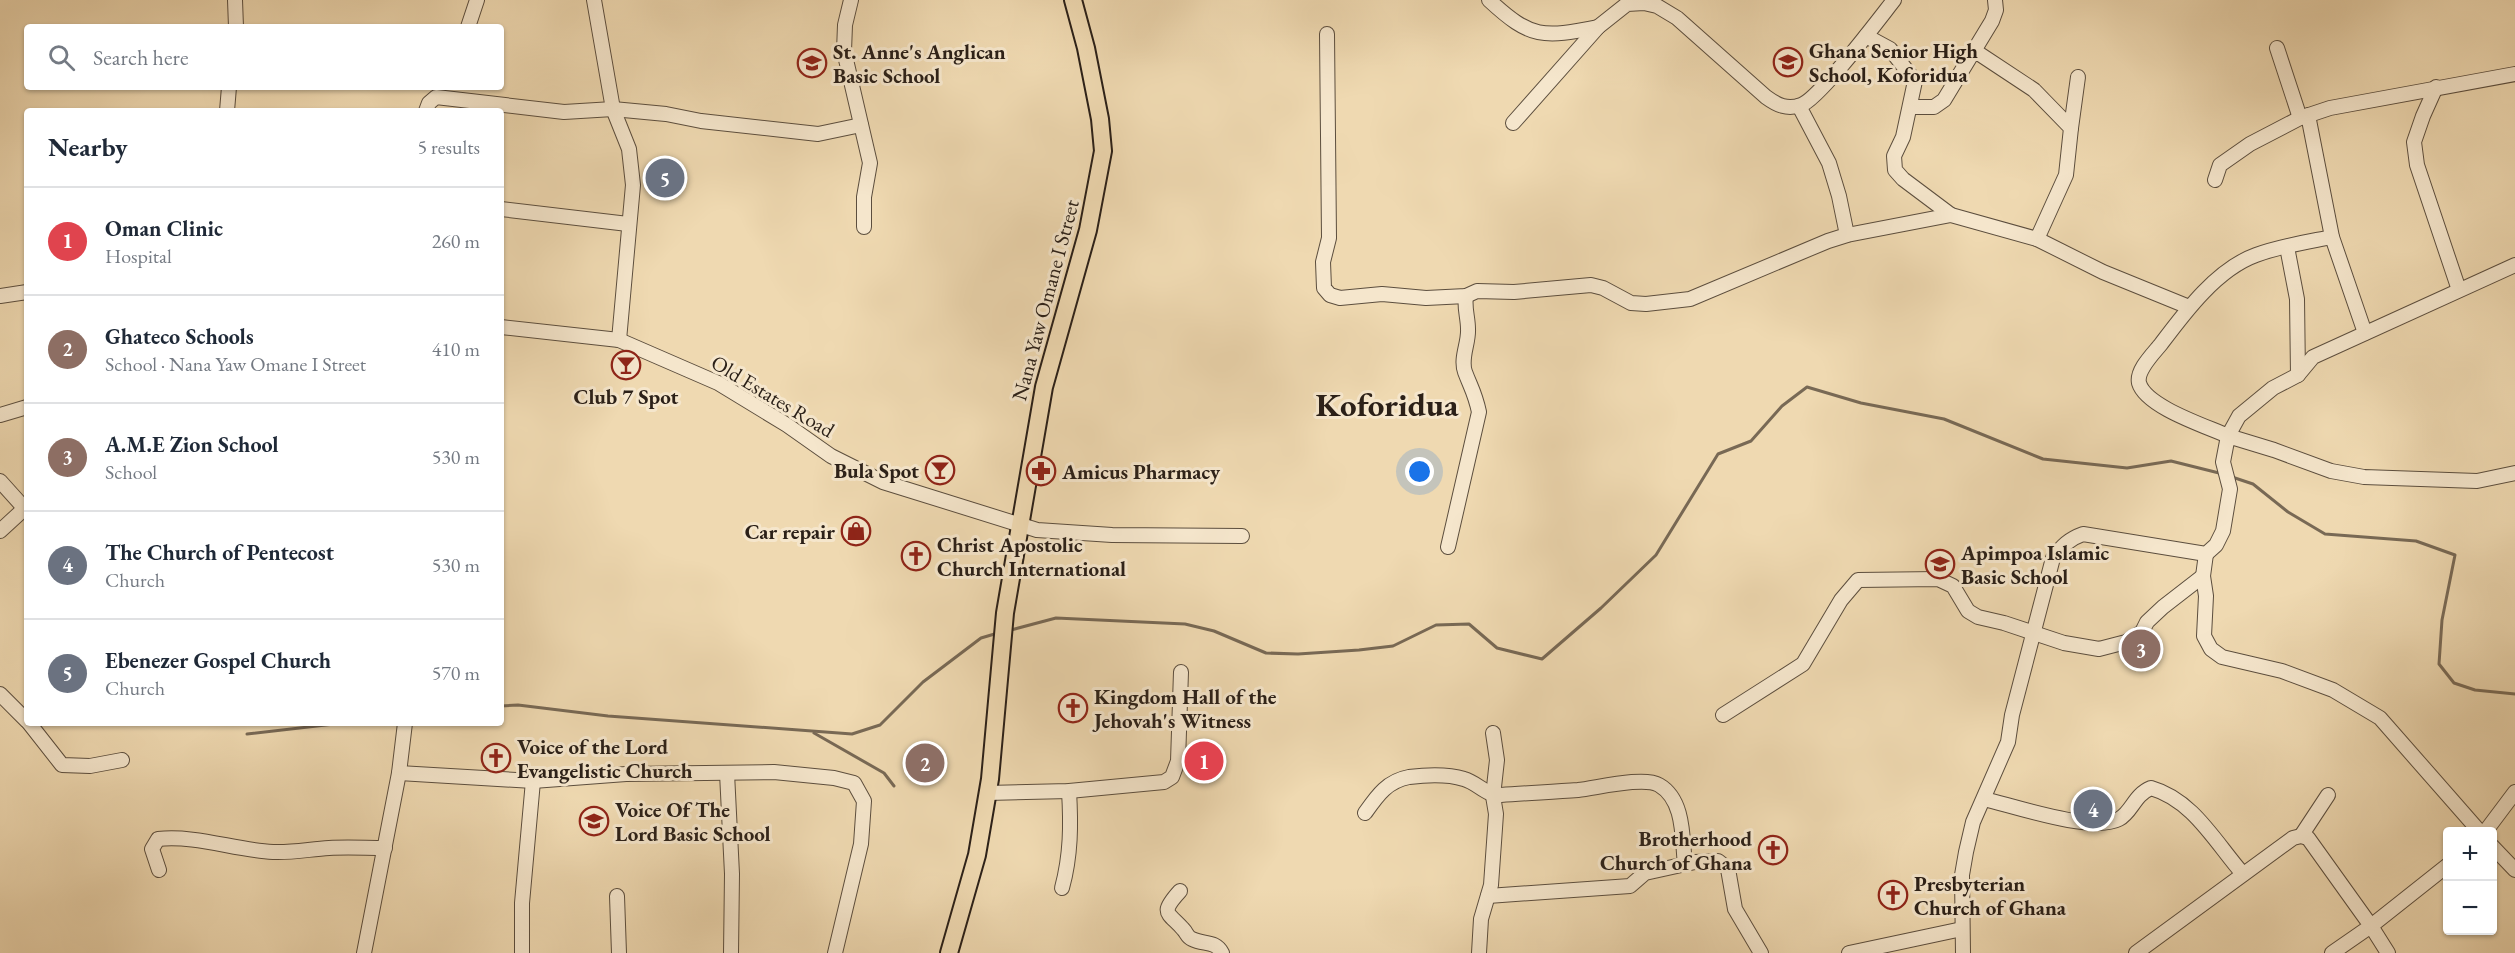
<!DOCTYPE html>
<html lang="en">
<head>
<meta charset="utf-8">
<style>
	:root { --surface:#fff; --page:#f2f2f3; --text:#1f2937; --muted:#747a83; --line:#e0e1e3; --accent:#8f2418 }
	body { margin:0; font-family:"EB Garamond",serif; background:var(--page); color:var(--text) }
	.controls { position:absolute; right:18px; bottom:18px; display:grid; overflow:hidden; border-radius:6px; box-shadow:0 2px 4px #0004 }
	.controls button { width:54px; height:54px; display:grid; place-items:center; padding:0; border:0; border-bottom:2px solid var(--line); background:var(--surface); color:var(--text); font:30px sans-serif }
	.you { position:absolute; left:1420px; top:472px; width:21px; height:21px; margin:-15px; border:4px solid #fff; border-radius:50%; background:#1a73e8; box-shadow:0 0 0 9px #1a73e833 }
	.badge { display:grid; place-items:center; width:39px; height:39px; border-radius:50%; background:var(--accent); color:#fff; font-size:20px; font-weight:700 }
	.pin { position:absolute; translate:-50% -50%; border:3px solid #fff; box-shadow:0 2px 6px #0006 }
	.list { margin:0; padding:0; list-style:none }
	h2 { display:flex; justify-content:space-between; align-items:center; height:78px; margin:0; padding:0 24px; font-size:26px }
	h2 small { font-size:20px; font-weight:400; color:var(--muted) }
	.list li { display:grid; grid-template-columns:39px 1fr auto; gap:18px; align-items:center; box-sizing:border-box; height:108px; padding:0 24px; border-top:2px solid var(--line) }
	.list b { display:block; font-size:22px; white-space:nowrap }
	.list p { margin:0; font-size:20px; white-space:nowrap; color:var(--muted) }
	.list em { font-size:20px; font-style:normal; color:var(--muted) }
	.icon { flex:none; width:33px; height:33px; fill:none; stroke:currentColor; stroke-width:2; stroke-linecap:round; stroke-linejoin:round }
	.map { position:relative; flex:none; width:2515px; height:953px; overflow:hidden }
	.search { position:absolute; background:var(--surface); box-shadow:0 2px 4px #0004; left:24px; top:24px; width:480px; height:66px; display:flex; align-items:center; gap:15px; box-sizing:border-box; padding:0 21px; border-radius:6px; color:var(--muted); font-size:22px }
	.panel { position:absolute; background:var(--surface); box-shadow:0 2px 4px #0004; left:24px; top:108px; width:480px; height:618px; border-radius:6px }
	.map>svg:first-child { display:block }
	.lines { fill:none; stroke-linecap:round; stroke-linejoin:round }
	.stream { stroke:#786955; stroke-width:3 }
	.minor-casing { stroke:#5c4e3e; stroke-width:16 }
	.major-casing { stroke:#2b2018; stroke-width:20 }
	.minor { stroke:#f5e6cc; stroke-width:14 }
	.major { stroke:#efd9b1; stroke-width:16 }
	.labels { text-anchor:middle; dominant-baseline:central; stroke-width:6; stroke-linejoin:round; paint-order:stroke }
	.poi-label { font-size:21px; font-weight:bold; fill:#2b2018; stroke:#f5e6cc; text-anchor:start }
	.street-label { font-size:21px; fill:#2b2018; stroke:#f5e6cc }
	.town-label { font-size:33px; font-weight:bold; fill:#2b2018; stroke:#f5e6cc }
</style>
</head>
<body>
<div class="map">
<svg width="2515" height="953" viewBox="0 0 2515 953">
	<rect width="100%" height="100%" fill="#efd9b1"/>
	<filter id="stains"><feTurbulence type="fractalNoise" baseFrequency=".00333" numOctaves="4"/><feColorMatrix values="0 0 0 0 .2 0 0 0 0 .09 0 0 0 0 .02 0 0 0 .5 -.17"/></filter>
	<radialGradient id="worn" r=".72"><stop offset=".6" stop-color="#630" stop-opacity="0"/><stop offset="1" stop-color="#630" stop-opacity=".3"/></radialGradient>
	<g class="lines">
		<g class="stream">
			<polyline points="2232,477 2253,484 2288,512 2325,534 2416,541 2455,555 2442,620 2439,664 2454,683 2475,690 2515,694"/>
			<polyline points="1011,630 1056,618 1185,624 1214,631 1266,653 1298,654 1359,650 1393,646 1436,625 1469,624 1497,648 1542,659 1601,608 1656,555 1718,454 1751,441 1782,406 1807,387 1861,403 1944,419 2043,459 2127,468 2171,461 2223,474"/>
			<polyline points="501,706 518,705 608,716 852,734 880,725 923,682 981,638 998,633"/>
			<polyline points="814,733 884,773 894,786"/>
			<polyline points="247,734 343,723"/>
		</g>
		<g class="minor-casing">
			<g id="minor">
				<polyline points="235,0 236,27"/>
				<polyline points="594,0 613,109 629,149 633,185 619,340"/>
				<polyline points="851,0 845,25 844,51 870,163 864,197 864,227"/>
				<path d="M1489 0C1531 39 1543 38 1598 27"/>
				<polyline points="468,27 477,0"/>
				<polyline points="1327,34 1329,238 1323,262 1324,288 1330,295 1340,298 1382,294 1426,298 1466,296 1477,291 1514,292 1591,285 1603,288 1631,303 1646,304 1690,299 1828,241 1847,235 1951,215 2037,239 2103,272 2189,307"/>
				<polyline points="1866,36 1890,49 1915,81 1903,137 1894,156 1895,170 1903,179 1951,215"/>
				<polyline points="2277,48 2300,118"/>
				<polyline points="1975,51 2034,90 2071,128 2066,175 2037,239"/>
				<polyline points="2436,87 2423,116 2414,142 2417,165 2459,290"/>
				<polyline points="1799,106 1829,163 1839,196 1847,235"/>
				<polyline points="1911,107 1934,107 1944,100 1992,21 1996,10 1995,0"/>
				<polyline points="227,111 229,87"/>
				<polyline points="426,111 429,103 436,97 564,112 613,109 666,114 701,121 818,134 861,125"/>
				<polyline points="2308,115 2332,237 2365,333"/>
				<path d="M1513 123 1598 27 1627 4 1644 3 1657 6 1677 18 1766 97C1777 105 1787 110 1801 105 1819 99 1879 19 1894 0"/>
				<polyline points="2071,128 2078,77"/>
				<polyline points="2215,180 2220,165 2250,144 2300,118 2330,108 2515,74"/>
				<polyline points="501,209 628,224"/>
				<path d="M2332 237C2307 242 2280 246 2256 255 2217 269 2185 312 2161 344 2154 353 2136 370 2139 383 2146 407 2206 426 2228 436L2239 416 2273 388 2298 375 2313 357 2515 265"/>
				<polyline points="2287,247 2297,299 2298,375"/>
				<polyline points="0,296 27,292"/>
				<polyline points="501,327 619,340 718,383 787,425 831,456 883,482 1037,530 1112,535 1242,536"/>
				<polyline points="0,415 27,407"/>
				<polyline points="0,481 27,511"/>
				<polyline points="0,531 24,509"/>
				<path d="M1448 547 1479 412C1475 393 1471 388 1465 372 1460 358 1469 343 1468 329 1468 317 1464 308 1466 296"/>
				<polyline points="2206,554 2203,576 2206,596 2204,636 2211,649 2222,657 2282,671 2333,690 2380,718 2480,832"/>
				<polyline points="0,694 27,721"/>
				<polyline points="1723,715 1803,664 1841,600 1858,580 1938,579 1953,586 1968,611 1978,617 2004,623 2064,643 2099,649 2126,642 2142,632 2147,622 2163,607 2203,576"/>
				<polyline points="29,723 62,765 90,766 122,760"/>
				<polyline points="399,773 533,781 626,774 774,772 834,778 854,783 864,801 861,844 835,953"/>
				<polyline points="727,773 732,874 731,953"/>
				<polyline points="987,793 1069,791 1164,782 1172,777 1178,761 1181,672"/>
				<path d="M1984 799C2014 806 2092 833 2119 819 2132 812 2134 795 2151 788 2193 800 2215 842 2243 874"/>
				<path d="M1365 813C1377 796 1387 781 1409 777 1425 775 1448 774 1464 779 1478 783 1486 796 1501 795 1526 793 1552 792 1578 790 1597 788 1644 776 1659 785 1685 800 1682 839 1685 865"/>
				<polyline points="2485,832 2515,792"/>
				<polyline points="2301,836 2328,795"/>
				<polyline points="2492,846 2515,870"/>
				<path d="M159 870 152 849 158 839C197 835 234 850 273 852 291 853 311 849 329 848 347 847 366 848 385 848"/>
				<path d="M1062 888C1071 855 1071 824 1069 791"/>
				<path d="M1180 891C1159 914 1168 912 1183 929 1187 933 1187 937 1192 939 1204 945 1215 940 1222 953"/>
				<polyline points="617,896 619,953"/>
				<polyline points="1488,896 1630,886 1645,873 1695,862 1718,861 1728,869 1735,909 1761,953"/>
				<polyline points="364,953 399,773 405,723"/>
				<polyline points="522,953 522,903 533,781"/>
				<polyline points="1479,953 1481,919 1491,885 1496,814 1493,796 1497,760 1493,733"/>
				<polyline points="1849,953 1962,929"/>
				<path d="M1963 953 1962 875 1966 852 1973 822 2008 742 2012 715 2053 558C2062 546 2069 539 2083 534L2206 554 2216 545 2223 531 2230 489 2223 462 2228 436 2274 450 2331 471 2364 477 2477 481 2515 473"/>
				<polyline points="2136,953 2293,838 2301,836 2308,838 2371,926 2332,953"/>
				<polyline points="2388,953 2371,926 2448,865"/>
			</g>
		</g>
		<g class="major-casing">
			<polyline id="major" points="949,953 977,855 990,779 1005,613 1044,387 1088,230 1103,151 1100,119 1086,48 1073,0"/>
		</g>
		<use href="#minor" class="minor"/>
		<use href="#major" class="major"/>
	</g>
	<defs>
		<g id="school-ring" transform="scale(1.5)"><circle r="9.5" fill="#f5e6cc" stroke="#8f2418" stroke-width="1.5"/><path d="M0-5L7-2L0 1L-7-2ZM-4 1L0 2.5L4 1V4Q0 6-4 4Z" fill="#8f2418"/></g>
		<g id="bar-ring" transform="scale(1.5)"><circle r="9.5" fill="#f5e6cc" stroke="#8f2418" stroke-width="1.5"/><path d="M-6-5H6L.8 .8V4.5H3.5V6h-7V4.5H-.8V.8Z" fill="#8f2418"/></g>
		<g id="pharmacy-ring" transform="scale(1.5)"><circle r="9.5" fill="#f5e6cc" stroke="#8f2418" stroke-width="1.5"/><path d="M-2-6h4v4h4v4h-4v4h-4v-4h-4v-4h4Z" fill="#8f2418"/></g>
		<g id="shop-ring" transform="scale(1.5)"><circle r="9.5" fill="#f5e6cc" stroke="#8f2418" stroke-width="1.5"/><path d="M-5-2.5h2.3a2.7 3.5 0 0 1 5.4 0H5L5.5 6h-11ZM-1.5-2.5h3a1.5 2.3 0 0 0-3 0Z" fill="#8f2418"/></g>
		<g id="church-ring" transform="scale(1.5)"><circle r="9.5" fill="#f5e6cc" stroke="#8f2418" stroke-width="1.5"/><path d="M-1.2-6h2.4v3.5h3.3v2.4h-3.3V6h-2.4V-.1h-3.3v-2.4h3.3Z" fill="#8f2418"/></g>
	</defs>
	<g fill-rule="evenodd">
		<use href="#school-ring" x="1788" y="62"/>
		<use href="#school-ring" x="812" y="63"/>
		<use href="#bar-ring" x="626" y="365"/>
		<use href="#bar-ring" x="940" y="470"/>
		<use href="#pharmacy-ring" x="1041" y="471"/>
		<use href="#shop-ring" x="856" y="531"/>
		<use href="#church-ring" x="916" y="556"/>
		<use href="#school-ring" x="1940" y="564"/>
		<use href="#church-ring" x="1073" y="708"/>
		<use href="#church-ring" x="496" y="758"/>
		<use href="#school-ring" x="594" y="821"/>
		<use href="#church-ring" x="1773" y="850"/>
		<use href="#church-ring" x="1893" y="895"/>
	</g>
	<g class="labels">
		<g class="poi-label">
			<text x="1809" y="50">Ghana Senior High<tspan x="1809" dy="24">School, Koforidua</tspan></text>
			<text x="833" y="51">St. Anne's Anglican<tspan x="833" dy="24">Basic School</tspan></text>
			<text x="626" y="396" text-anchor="middle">Club 7 Spot</text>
			<text x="919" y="470" text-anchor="end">Bula Spot</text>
			<text x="1062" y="471">Amicus Pharmacy</text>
			<text x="835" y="531" text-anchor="end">Car repair</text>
			<text x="937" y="544">Christ Apostolic<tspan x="937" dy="24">Church International</tspan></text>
			<text x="1961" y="552">Apimpoa Islamic<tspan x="1961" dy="24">Basic School</tspan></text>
			<text x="1094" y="696">Kingdom Hall of the<tspan x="1094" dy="24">Jehovah's Witness</tspan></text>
			<text x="517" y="746">Voice of the Lord<tspan x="517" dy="24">Evangelistic Church</tspan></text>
			<text x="615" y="809">Voice Of The<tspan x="615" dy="24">Lord Basic School</tspan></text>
			<text x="1752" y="838" text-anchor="end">Brotherhood<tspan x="1752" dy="24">Church of Ghana</tspan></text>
			<text x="1914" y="883">Presbyterian<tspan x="1914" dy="24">Church of Ghana</tspan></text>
		</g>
		<g class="street-label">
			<text transform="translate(1045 300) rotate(-75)">Nana Yaw Omane I Street</text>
			<text transform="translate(773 396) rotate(31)">Old Estates Road</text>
		</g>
		<g class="town-label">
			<text x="1387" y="404">Koforidua</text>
		</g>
	</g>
	<rect width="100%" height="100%" filter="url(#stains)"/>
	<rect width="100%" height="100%" fill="url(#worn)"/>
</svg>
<div class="controls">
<button>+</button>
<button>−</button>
</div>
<div class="you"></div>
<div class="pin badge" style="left:1204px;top:761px;background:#e0444e">1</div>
<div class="pin badge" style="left:925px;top:763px;background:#8d6e63">2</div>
<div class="pin badge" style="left:2141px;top:649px;background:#8d6e63">3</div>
<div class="pin badge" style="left:2093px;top:809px;background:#6b7280">4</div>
<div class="pin badge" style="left:665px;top:178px;background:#6b7280">5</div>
<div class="search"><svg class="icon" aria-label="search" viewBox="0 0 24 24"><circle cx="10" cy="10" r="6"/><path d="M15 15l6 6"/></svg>Search here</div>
<section class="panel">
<h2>Nearby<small>5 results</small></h2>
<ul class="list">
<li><span class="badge" style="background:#e0444e">1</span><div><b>Oman Clinic</b><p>Hospital</p></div><em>260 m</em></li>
<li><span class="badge" style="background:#8d6e63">2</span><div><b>Ghateco Schools</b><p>School · Nana Yaw Omane I Street</p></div><em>410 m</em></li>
<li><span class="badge" style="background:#8d6e63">3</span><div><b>A.M.E Zion School</b><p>School</p></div><em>530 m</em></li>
<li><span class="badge" style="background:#6b7280">4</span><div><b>The Church of Pentecost</b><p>Church</p></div><em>530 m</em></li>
<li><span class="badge" style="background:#6b7280">5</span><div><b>Ebenezer Gospel Church</b><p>Church</p></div><em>570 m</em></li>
</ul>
</section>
</div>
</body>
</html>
